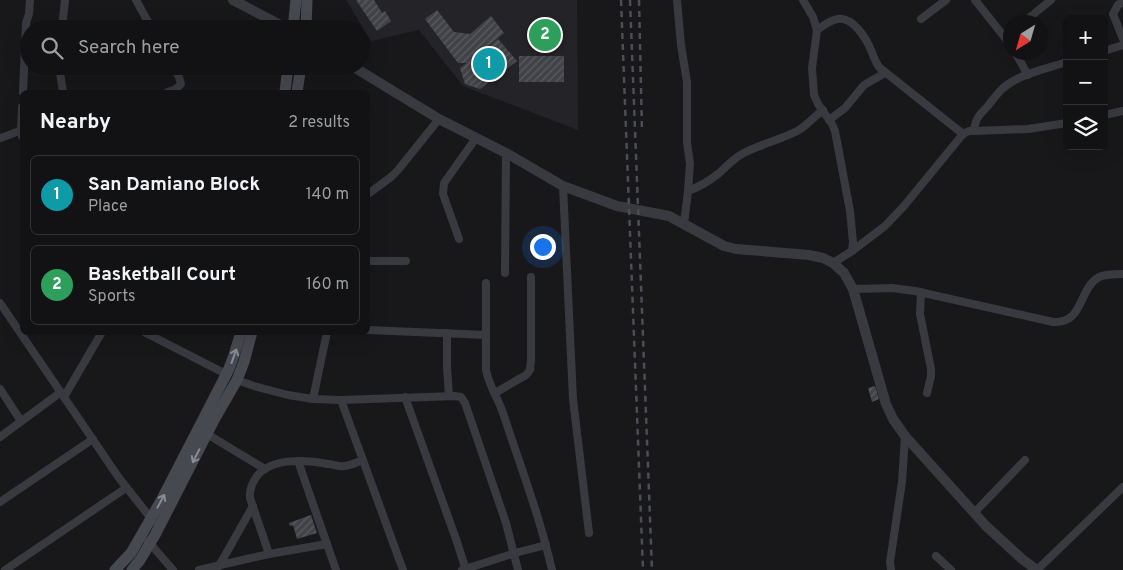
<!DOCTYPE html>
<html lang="en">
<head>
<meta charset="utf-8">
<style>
	:root { --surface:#121214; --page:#1f2022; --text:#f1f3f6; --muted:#9c9ea0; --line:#313234; --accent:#b45309 }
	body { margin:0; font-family:Overpass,sans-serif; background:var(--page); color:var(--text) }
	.controls { position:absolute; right:15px; top:15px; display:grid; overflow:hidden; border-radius:8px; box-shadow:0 5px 20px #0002 }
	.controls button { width:45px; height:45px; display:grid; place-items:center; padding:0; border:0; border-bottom:1px solid var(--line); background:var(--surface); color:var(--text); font:25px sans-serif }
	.compass { position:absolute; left:1003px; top:15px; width:45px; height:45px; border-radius:50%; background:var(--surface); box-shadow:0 5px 20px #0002; rotate:217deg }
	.you { position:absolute; left:542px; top:246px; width:18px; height:18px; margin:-12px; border:4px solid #fff; border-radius:50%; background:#1a73e8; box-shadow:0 0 0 8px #1a73e833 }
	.badge { display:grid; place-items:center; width:32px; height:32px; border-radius:50%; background:var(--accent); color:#fff; font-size:16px; font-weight:700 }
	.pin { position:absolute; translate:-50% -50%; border:2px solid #fff; box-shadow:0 1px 5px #0006 }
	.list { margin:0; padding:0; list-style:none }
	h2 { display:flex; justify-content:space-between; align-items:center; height:65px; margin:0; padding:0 20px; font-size:21px }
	h2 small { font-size:16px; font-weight:400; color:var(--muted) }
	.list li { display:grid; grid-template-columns:32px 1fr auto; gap:15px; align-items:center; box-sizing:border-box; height:80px; margin:0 10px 10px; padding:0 10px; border:1px solid var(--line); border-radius:8px }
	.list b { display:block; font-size:19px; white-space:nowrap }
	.list p { margin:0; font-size:16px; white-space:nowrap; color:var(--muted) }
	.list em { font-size:16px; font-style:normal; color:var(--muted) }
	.icon { flex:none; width:28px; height:28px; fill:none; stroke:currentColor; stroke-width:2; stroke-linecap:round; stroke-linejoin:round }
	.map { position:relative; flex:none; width:1123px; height:570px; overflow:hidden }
	.search { position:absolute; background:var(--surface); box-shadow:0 5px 20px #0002; left:20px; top:20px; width:350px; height:55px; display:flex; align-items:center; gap:12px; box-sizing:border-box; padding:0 18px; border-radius:28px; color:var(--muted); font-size:19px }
	.panel { position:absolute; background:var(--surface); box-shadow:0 5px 20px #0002; left:20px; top:90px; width:350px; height:245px; border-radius:8px }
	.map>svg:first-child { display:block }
	.built { fill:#242428 }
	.pitch { fill:#1e271f }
	.building { fill:url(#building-hatch) }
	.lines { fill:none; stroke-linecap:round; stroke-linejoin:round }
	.minor { stroke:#393a40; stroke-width:8 }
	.tertiary { stroke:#393a40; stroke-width:10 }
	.secondary { stroke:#474950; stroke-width:11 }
	.rail { stroke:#4c4e55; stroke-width:2.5; stroke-dasharray:6 5; stroke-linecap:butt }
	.oneway { stroke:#878b96 }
</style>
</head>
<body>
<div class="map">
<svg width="1123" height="570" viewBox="0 0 1123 570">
	<defs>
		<pattern id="building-hatch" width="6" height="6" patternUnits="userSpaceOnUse" patternTransform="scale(1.25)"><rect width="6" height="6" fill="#424348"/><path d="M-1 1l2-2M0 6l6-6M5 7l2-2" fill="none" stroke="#5b5c60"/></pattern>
	</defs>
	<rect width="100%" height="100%" fill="#18181b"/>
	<polygon class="built" points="346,0 577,0 578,130 463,86 419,30 371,41"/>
	<polygon class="pitch" points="537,21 553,21 552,51 537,50"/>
	<g class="building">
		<polygon points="356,0 374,0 382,13 385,11 391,21 377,31"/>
		<polygon points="437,10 454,32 470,34 491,16 504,33 471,60 498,39 517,61 480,89 465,84 460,68 467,63 458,63 425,19"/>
		<rect x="519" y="56" width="45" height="26"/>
		<polygon points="875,386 879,399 872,402 868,388"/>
		<polygon points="311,515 317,533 297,539 293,525 290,526 289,523"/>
	</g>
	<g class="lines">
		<g class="minor">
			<polyline points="136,0 152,29"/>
			<polyline points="677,0 681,45 687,82 687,142 690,164 688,191 684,224"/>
			<polyline points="803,0 813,17 817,30 812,68 814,95 818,104 832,124 835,131 850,211 853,242 852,251"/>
			<polyline points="975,0 1010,44"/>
			<polyline points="1123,2 1118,5 1113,14 1123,39"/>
			<polyline points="921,19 946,0"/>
			<polyline points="1024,22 1051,0"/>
			<polyline points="62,29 65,0"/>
			<path d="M817 30C823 26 830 20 838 19 853 17 866 38 871 50 874 57 875 62 880 68L963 134"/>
			<polyline points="1104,51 1123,45"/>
			<polyline points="1015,52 1028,75"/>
			<polyline points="59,66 63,92"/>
			<polyline points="23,92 26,23 29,14 30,0"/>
			<polyline points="168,92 176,89 181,84 179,77 173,66"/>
			<polyline points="22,107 21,130 22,136"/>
			<polyline points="1104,115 1123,111"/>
			<polyline points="829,120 845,108 864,85 885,73"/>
			<path d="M974 131C975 119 979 115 987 107 992 101 996 95 1002 89 1019 74 1045 69 1067 62"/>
			<path d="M0 138C8 136 15 132 22 130"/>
			<polyline points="563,186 573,399 589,533"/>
			<path d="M688 191C699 187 709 181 718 174 726 167 733 159 742 154 760 144 781 140 799 130 806 126 815 116 823 110"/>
			<polyline points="368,194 391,177 398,170 439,119"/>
			<polyline points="459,239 443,194 444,183 476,138"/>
			<polyline points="368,261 406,261"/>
			<polyline points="833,263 852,251 885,226 904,206 963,134 969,131 974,131 1028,129 1067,123"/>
			<polyline points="505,273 506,153"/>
			<path d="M486 283V370C489 386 498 398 503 413 520 465 540 517 552 570"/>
			<path d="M853 289 892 288 915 291 1053 322C1084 324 1078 289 1099 277 1106 274 1115 274 1123 274"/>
			<polyline points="921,292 920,314 931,369 931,376 927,393"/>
			<polyline points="0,303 119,478 153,521"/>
			<polyline points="368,330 486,335"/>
			<polyline points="144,332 226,374"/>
			<polyline points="447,333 447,367 449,396"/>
			<polyline points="237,380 254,386 288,395 313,399 341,400 455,396 461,397 465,403 506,523 518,570"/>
			<polyline points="0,389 21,421"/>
			<polyline points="495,393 526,375 530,370 531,360 531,277"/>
			<polyline points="64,397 102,332"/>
			<polyline points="405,397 456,539 466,570"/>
			<polyline points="313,399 327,332"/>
			<polyline points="341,400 403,570"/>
			<polyline points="207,434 265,469"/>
			<polyline points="0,437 61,392"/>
			<polyline points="298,461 336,570"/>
			<polyline points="0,502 93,439"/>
			<polyline points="974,513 1025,460"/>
			<polyline points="148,541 173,570"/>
			<path d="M269 554 250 498C249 489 252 483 257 476 272 457 307 460 328 464 333 464 339 467 344 466 350 466 357 462 363 460"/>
			<polyline points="936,556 951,570"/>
			<polyline points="219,566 253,506"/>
			<polyline points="5,570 126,488"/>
			<polyline points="199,570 269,554 327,544"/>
			<polyline points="462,570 515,553 546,545"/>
			<polyline points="891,570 890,562 902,482 905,436"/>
			<polyline points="1037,570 1123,487"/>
		</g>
		<g class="tertiary">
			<polyline points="233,0 288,29"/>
			<polyline points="352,66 439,119 508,154 563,186 617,206 669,216 724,246 736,249 809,255 823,258 833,263 844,273 853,289 886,404 893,419 905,436 986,526 1022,559 1037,570"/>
		</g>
		<g class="secondary">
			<polyline points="293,29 296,0"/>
			<polyline points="306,29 307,0"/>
			<polyline points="285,92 288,66"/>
			<polyline points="297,92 301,66"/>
			<polyline points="115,570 131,553 142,534 162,499 228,371 233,358 241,332"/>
			<polyline points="132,570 140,560 155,535 214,420 237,380 244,362 252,332"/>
		</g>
		<g class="rail">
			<polyline points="621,0 643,570"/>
			<polyline points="630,0 652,570"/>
			<polyline points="639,0 642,131"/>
		</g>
	</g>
	<defs><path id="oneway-shaft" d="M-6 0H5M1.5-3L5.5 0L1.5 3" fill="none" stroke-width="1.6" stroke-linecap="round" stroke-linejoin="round" transform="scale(1.25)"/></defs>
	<g class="oneway">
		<use href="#oneway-shaft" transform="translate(234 356) rotate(-70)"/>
		<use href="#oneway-shaft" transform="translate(196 456) rotate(117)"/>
		<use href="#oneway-shaft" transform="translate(161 501) rotate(-62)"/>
	</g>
</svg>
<div class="controls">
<button>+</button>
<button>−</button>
<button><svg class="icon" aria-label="layers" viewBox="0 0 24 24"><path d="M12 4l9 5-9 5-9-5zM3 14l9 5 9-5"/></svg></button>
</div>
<svg class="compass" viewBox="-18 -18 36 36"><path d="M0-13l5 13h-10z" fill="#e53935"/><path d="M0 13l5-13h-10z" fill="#9c9ea0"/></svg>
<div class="you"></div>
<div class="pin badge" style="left:489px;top:64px;background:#0f9aa8">1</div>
<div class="pin badge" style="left:545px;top:35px;background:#2e9e5b">2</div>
<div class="search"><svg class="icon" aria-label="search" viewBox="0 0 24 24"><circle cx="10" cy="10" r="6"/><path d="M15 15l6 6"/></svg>Search here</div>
<section class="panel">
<h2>Nearby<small>2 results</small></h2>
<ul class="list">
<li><span class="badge" style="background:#0f9aa8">1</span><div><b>San Damiano Block</b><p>Place</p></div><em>140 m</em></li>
<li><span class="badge" style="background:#2e9e5b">2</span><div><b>Basketball Court</b><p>Sports</p></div><em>160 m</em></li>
</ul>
</section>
</div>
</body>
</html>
